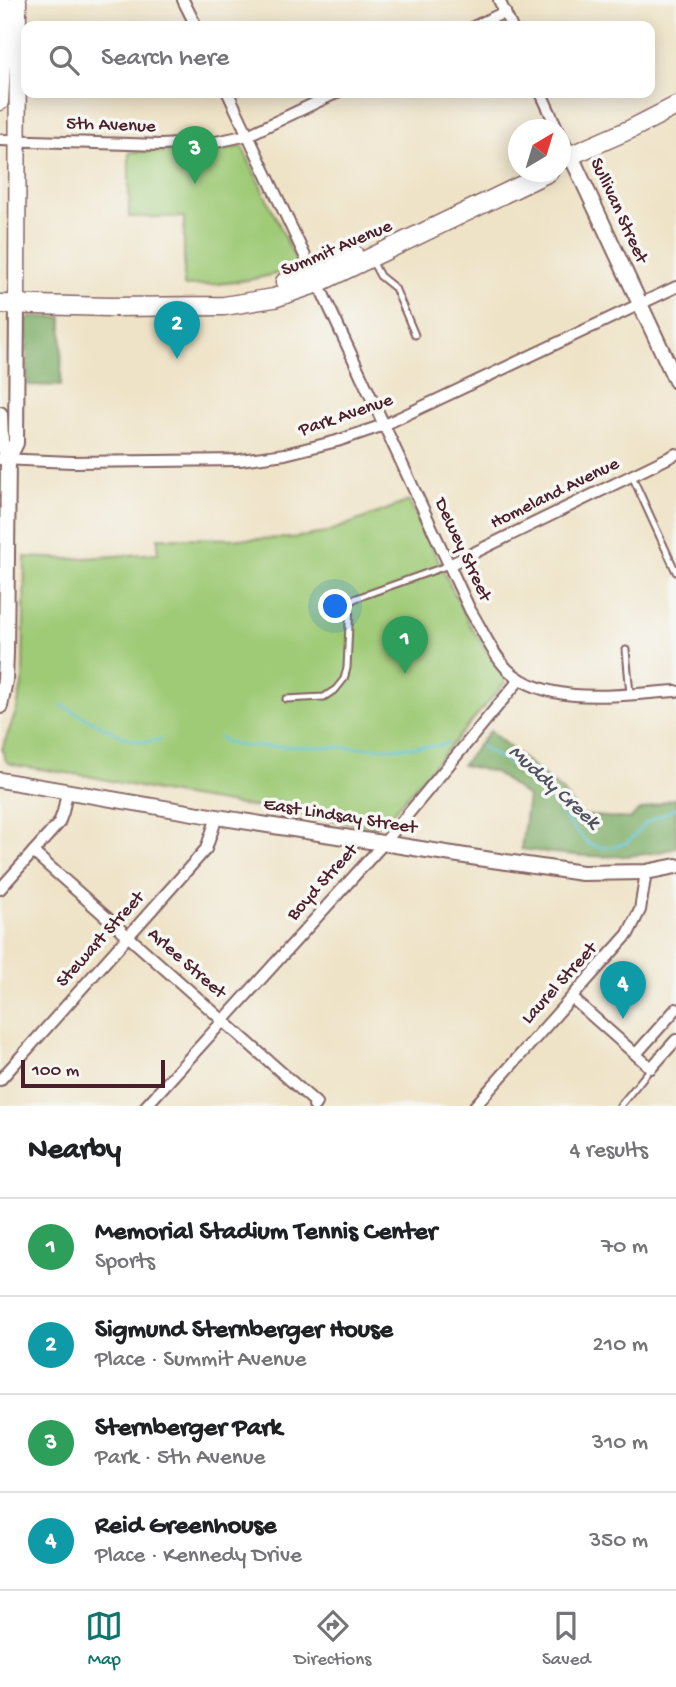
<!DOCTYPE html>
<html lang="en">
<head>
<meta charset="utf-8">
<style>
	:root { --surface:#fff; --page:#f6f6f6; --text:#202124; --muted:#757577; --line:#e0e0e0; --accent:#0f766e }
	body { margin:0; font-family:"Gochi Hand",sans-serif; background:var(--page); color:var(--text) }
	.compass { position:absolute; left:508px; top:119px; width:63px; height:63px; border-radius:50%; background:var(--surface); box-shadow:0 4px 18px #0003; rotate:38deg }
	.scale { position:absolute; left:21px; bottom:18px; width:144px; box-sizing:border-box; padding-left:7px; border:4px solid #4a1f2b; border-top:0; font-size:19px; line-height:24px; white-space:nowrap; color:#4a1f2b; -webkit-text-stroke:5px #f6f6f2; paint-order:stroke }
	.you { position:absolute; left:336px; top:607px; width:24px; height:24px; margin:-18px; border:5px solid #fff; border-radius:50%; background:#1a73e8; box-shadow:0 0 0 10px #1a73e833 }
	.badge { display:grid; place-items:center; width:46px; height:46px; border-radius:50%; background:var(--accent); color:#fff; font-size:23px; font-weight:700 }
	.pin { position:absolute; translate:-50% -58px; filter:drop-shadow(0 2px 4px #0008) }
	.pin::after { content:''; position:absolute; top:37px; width:24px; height:21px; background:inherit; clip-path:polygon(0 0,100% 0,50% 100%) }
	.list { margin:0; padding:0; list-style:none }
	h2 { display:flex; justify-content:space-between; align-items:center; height:91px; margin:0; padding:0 28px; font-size:30px }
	h2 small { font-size:23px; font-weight:400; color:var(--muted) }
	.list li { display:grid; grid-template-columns:46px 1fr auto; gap:21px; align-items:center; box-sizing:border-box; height:98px; padding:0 28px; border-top:2px solid var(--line) }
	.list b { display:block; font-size:26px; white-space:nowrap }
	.list p { margin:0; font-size:23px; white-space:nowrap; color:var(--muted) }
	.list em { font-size:23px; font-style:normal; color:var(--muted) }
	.icon { flex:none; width:38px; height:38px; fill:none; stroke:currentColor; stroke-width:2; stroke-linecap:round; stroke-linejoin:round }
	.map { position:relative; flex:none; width:676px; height:1106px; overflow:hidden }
	.search { position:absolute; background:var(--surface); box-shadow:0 4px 18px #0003; left:21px; right:21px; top:21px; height:77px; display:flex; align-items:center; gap:18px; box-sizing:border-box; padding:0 24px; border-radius:14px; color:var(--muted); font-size:26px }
	.sheet { height:483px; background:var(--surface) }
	nav { display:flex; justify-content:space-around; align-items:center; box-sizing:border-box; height:98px; border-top:2px solid var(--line); background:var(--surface); font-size:19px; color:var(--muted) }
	nav a { display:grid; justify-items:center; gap:4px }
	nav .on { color:var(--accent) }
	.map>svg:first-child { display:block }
	.green { fill:#9fca76; stroke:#747450; stroke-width:2 }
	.forest { fill:#7fae67; stroke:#646649; stroke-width:2 }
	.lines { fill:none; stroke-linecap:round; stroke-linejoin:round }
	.stream { stroke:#5ec4db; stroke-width:2.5 }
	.service-casing { stroke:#846462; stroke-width:9 }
	.minor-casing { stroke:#846462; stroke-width:14 }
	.tertiary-casing { stroke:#846462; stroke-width:18 }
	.secondary-casing { stroke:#846462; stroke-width:19 }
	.primary-casing { stroke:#846462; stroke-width:21 }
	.service { stroke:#fff; stroke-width:5 }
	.minor { stroke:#fff; stroke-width:10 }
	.tertiary { stroke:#fff; stroke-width:14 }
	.secondary { stroke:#fff; stroke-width:16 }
	.primary { stroke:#fff; stroke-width:18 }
	.labels { text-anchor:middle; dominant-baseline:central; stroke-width:7; stroke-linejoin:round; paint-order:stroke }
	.street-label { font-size:19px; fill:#4a1f2b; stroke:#f6f6f2 }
	.water-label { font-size:21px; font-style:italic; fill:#505160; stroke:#f6f6f2 }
</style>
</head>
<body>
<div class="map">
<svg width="676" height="1106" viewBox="0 0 676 1106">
	<rect width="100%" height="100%" fill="#f6f6f2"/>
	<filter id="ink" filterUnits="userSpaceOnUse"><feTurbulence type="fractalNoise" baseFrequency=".0143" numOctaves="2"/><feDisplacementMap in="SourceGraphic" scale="14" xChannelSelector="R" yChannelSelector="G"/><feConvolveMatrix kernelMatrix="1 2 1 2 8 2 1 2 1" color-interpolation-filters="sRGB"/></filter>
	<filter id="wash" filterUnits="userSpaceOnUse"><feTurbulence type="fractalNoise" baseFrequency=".00686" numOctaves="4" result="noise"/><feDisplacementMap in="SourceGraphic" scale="28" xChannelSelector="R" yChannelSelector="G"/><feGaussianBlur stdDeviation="1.57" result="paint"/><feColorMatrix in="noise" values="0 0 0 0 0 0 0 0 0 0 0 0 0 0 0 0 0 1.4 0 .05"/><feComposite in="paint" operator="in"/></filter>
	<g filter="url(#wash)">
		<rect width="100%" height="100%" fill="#efe3c7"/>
		<g class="green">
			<path d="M242 146 299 267C261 280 224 285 184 286V217H129V152L221 151Z"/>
			<polygon points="409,501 470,625 506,680 504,684 383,824 375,827 167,793 88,776 19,766 8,763 5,759 2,749 17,709 23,679 25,557 70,559 158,553 158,538 256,539 292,538 325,533"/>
		</g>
		<g class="forest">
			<polygon points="30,317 62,317 61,386 27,385 27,320"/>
			<path d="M490 731 562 791 581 815 631 819 638 811 676 798V848C625 862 572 856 521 849L528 797 494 772 462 765Z"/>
		</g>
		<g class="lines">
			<g class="stream">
				<polyline points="61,705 123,737 143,742 161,740"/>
				<polyline points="220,737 226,742 240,746 392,748 439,746 448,743"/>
				<polyline points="482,747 511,765 550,799 569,823 589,844 599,847 615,847 628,842 646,823 676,808"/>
			</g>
		</g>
	</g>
	<g filter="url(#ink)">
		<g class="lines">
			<g class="service-casing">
				<g id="service">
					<polyline points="372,261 380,276 395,288 415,335"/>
					<polyline points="632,476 676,572"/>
					<polyline points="626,650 630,694"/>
					<polyline points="286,699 324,697 336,689 344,679 347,668 350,603 354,599 449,565"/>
					<polyline points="620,1106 651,1068"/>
				</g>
			</g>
			<g class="minor-casing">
				<g id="minor">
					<polyline points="183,0 196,26"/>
					<polyline points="499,0 511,26"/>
					<polyline points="475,26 505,12"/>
					<polyline points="228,93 312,271"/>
					<polyline points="541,93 558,130"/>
					<polyline points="560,134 571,156"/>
					<polyline points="0,140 161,145 216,142 248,135 336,93"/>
					<path d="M318 283 470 610C482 629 492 654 508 670 550 708 624 694 676 691"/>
					<polyline points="0,459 72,462 240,460 285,454 337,441 384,425 676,287"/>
					<polyline points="449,565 676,454"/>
					<polyline points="33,852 316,1103 314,1106"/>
					<polyline points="0,889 59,823 63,812 67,792"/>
					<polyline points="572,998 651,1068 676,1040"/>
					<polyline points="636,1054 676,1009"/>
					<polyline points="0,1080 206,849 217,817"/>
					<polyline points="146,1106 384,843 520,679"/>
					<polyline points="475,1106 628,934 640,910 646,872"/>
				</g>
			</g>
			<g class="tertiary-casing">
				<g id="tertiary">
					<polyline points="571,156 676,381"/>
					<polyline points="0,414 1,442 8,459 6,653 5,680 0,706"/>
					<polyline points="8,459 16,443 17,304"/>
					<polyline points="0,780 217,817 478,858 582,873 646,872 676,866"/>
				</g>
			</g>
			<g class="secondary-casing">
				<g id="secondary">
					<polyline points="0,102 3,44 2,0"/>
					<polyline points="17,304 18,0"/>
				</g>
			</g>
			<g class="primary-casing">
				<g id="primary">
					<polyline points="560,160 631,129 676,106"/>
					<polyline points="285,282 297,278 353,253"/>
					<polyline points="0,304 109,307 224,306 274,298 318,283 549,172"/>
				</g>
			</g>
			<use href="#service" class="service"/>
			<use href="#minor" class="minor"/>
			<use href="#tertiary" class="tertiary"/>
			<use href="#secondary" class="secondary"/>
			<use href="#primary" class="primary"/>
		</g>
	</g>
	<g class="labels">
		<g class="street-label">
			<text transform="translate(111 126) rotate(2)">5th Avenue</text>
			<text transform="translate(618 211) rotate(65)">Sullivan Street</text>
			<text transform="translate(337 249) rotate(-23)">Summit Avenue</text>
			<text transform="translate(346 416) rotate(-19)">Park Avenue</text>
			<text transform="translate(555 494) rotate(-26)">Homeland Avenue</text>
			<text transform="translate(462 550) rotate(65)">Dewey Street</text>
			<text transform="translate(340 817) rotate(9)">East Lindsay Street</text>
			<text transform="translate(323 883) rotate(-48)">Boyd Street</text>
			<text transform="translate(101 940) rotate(-48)">Stewart Street</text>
			<text transform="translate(186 964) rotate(41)">Arlee Street</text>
			<text transform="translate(560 984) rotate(-48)">Laurel Street</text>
		</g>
		<g class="water-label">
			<text transform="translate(553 788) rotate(42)">Muddy Creek</text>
		</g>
	</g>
</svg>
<svg class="compass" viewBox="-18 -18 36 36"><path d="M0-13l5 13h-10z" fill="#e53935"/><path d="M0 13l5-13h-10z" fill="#757577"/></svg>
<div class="scale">100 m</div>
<div class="you"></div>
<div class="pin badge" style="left:405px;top:674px;background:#2e9e5b">1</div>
<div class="pin badge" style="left:177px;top:359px;background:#0f9aa8">2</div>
<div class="pin badge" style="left:195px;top:184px;background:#2e9e5b">3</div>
<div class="pin badge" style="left:623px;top:1019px;background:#0f9aa8">4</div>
<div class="search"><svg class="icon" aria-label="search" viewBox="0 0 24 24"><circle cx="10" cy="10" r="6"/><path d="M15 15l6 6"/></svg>Search here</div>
</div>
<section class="sheet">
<h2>Nearby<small>4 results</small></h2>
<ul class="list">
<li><span class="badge" style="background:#2e9e5b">1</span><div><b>Memorial Stadium Tennis Center</b><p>Sports</p></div><em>70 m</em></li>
<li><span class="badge" style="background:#0f9aa8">2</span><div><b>Sigmund Sternberger House</b><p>Place · Summit Avenue</p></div><em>210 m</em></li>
<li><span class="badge" style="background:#2e9e5b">3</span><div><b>Sternberger Park</b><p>Park · 5th Avenue</p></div><em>310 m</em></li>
<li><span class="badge" style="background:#0f9aa8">4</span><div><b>Reid Greenhouse</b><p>Place · Kennedy Drive</p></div><em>350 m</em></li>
</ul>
</section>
<nav>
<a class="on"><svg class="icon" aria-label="map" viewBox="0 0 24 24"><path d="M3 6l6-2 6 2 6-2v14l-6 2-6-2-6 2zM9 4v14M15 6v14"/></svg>Map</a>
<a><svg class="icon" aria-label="directions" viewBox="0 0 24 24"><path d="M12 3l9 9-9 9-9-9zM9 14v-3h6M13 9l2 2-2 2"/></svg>Directions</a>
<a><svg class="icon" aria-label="saved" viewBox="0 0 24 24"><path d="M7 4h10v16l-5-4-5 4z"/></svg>Saved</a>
</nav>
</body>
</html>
